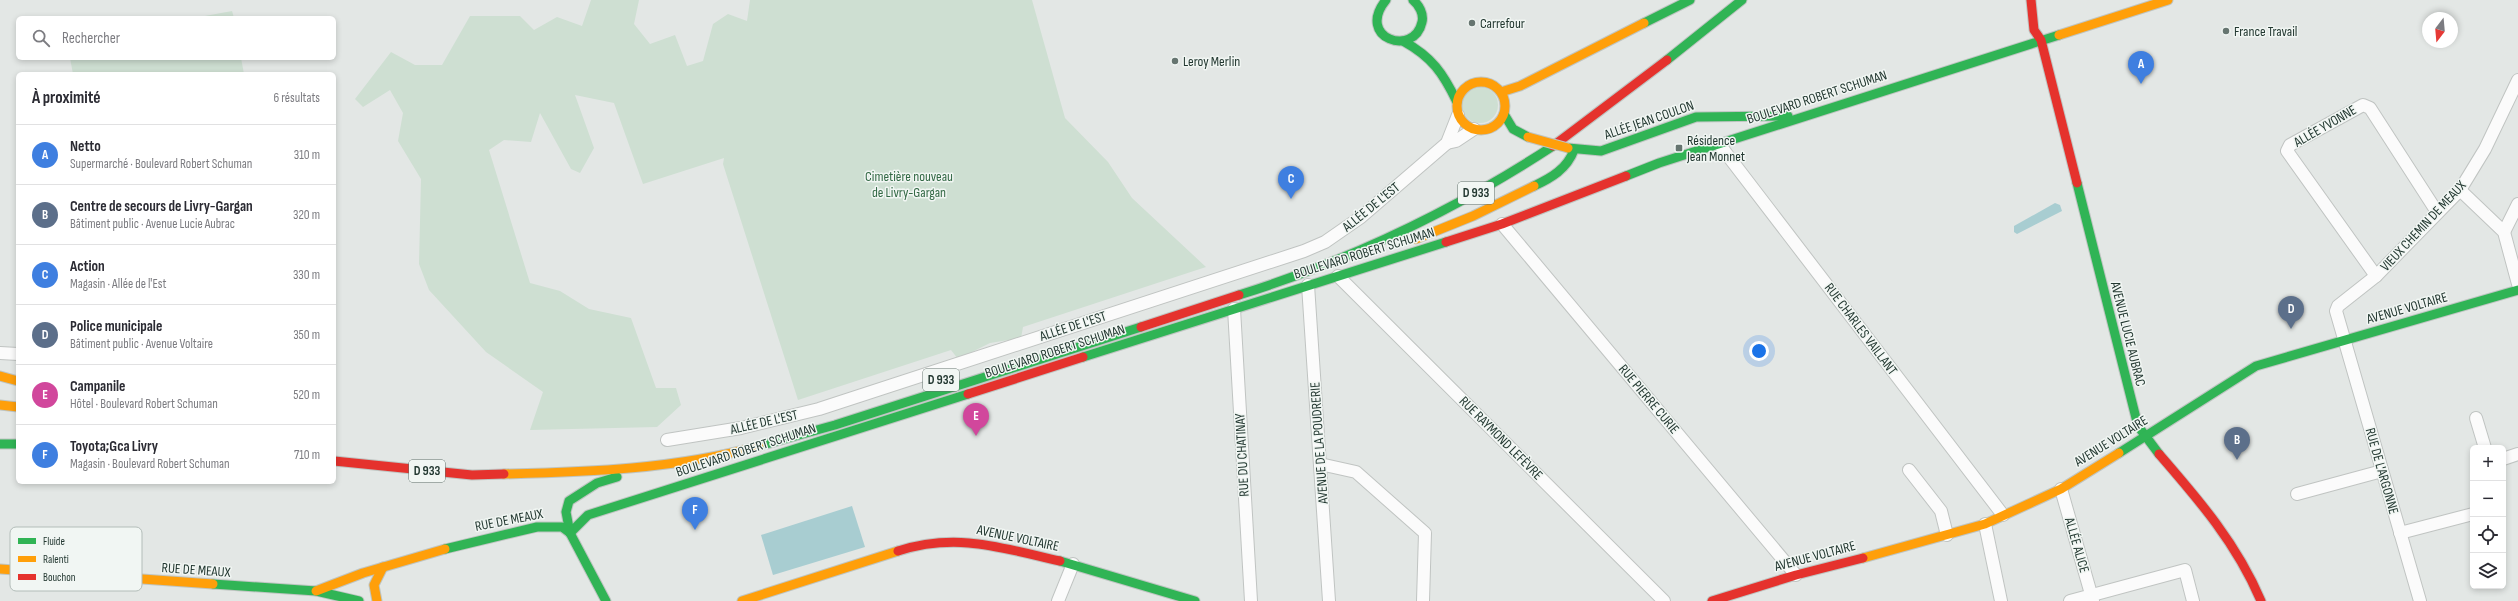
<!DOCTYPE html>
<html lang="fr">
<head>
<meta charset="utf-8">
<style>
	:root { --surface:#fff; --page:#f7f7f7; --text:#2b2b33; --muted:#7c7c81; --line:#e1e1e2; --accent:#db2777 }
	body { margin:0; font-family:"Sofia Sans Condensed",sans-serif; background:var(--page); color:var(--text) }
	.controls { position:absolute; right:12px; bottom:12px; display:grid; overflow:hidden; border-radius:6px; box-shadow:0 2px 6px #0003 }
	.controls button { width:36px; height:36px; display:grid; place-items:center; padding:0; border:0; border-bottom:1px solid var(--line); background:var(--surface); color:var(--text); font:20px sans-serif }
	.compass { position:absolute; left:2422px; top:12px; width:36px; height:36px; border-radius:50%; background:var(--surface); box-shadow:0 2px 6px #0003; rotate:196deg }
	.you { position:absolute; left:1759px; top:351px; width:14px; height:14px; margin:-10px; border:3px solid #fff; border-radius:50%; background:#1a73e8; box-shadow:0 0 0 6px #1a73e833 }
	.badge { display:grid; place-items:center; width:26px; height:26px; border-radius:50%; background:var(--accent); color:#fff; font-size:13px; font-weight:700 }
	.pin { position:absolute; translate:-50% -33px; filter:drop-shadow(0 1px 2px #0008) }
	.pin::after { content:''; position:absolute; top:21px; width:14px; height:12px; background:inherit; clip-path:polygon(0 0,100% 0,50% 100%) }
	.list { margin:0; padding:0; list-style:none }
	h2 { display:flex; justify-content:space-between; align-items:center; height:52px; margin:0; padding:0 16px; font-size:17px }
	h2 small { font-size:13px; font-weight:400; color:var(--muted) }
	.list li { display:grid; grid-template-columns:26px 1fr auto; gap:12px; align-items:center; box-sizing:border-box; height:60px; padding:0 16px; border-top:1px solid var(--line) }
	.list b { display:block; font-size:15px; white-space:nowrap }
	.list p { margin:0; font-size:13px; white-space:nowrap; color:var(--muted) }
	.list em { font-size:13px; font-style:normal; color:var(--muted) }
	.icon { flex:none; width:22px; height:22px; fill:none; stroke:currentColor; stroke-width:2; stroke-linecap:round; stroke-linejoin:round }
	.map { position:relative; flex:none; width:2518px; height:601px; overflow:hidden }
	.search { position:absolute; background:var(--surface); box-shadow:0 2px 6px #0003; left:16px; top:16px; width:320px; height:44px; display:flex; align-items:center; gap:10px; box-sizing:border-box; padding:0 14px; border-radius:6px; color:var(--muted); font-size:15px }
	.panel { position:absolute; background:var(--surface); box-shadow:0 2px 6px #0003; left:16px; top:72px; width:320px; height:412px; border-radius:6px }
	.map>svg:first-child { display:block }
	.green { fill:#cedfd2 }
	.water { fill:#a8cdd1 }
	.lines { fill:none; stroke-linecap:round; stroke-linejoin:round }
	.street-casing { stroke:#c0c4c2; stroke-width:14 }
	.fast-casing { stroke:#bfc5c2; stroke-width:11 }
	.slow-casing { stroke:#bfc5c2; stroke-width:11 }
	.jam-casing { stroke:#bfc5c2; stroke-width:11 }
	.street { stroke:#fbfbfb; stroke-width:12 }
	.fast { stroke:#30b455; stroke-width:9 }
	.slow { stroke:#ff9f0a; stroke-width:9 }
	.jam { stroke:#e5322d; stroke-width:9 }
	.slow-bridge-casing { stroke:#bfc5c2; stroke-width:11; stroke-linecap:butt }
	.slow-bridge { stroke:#ff9f0a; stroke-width:9 }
	.poi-dot { fill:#667570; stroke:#f1f6f3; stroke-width:1.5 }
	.labels { text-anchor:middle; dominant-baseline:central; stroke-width:3; stroke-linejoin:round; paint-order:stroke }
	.shield { fill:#f1f6f3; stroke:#61716b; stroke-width:1 }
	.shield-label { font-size:13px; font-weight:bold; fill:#233831 }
	.poi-label { font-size:14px; fill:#233831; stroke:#f1f6f3; text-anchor:start }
	.street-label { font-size:14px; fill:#233831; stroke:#f1f6f3 }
	.park-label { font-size:14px; fill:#336945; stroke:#f1f6f3 }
	.key { fill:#f1f6f3; stroke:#b3bdb9; stroke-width:1 }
	.key-label { font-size:11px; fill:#233831 }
</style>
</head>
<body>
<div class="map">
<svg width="2518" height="601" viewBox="0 0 2518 601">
	<rect width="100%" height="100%" fill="#e3e7e5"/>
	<g class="green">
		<polygon points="591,0 639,0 634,24 650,44 675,35 687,66 703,61 713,24 728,14 747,21 750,0 1032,0 1065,118 1108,162 1132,198 1206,267 1023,327 1021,338 990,343 958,359 951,350 798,400 723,164 724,158 643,184 614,103 575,95 594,148 580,173 571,169 540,113 531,142 504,140 489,150 530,283 560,291 589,309 631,318 656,388 676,388 681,405 657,427 530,430 543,392 486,352 429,290 419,264 421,179 398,141 403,113 390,90 363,107 355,99 391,52 415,65 442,65 470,16 520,16 534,30 557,17 582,26"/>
		<polygon points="232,11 234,18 194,18"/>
		<polygon points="70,58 241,58 244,74 73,74"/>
		<circle cx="1480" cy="105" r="18"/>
	</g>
	<g class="water">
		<polygon points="2055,203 2060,205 2062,211 2017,234 2014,232 2014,226"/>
		<polygon points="852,506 865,547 773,575 761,535"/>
	</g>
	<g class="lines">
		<g class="street-casing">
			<g id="street">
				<polyline points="1447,143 1456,141 1474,129"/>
				<polyline points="1719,144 2003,515"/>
				<polyline points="2460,190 2504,232 2518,284"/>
				<polyline points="1502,224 1796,575"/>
				<polyline points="2504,232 2518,204"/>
				<polyline points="1338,276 1664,601"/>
				<polyline points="2376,276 2287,151 2290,145 2363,105 2370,108 2437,212"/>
				<polyline points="1308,285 1329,601"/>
				<polyline points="1234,309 1251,601"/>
				<polyline points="0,353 18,354"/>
				<polyline points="2476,418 2485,448"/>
				<polyline points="667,440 741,428 819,409 1304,251 1325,242 1361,217 1447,143 1458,115"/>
				<polyline points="2503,459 2518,454"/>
				<polyline points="1320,464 1356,472 1425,533 1423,601"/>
				<polyline points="1909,470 1941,511 1947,535"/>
				<polyline points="2061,489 2093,601"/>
				<polyline points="2297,494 2382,471"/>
				<polyline points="1985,524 2001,601"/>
				<polyline points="2400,533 2473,514"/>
				<polyline points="1058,601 1073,564"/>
				<polyline points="2070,601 2185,570 2193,601"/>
				<polyline points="2420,601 2336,311 2338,306 2376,276 2460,190 2485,149 2518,80"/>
			</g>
		</g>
		<g class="fast-casing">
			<g id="fast">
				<path d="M1386 0C1355 38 1414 58 1422 22 1424 14 1419 5 1413 0"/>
				<polyline points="1644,23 1690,0"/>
				<path d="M1403 41C1432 57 1443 73 1457 102"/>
				<polyline points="1667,60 1742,0"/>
				<polyline points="1504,114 1513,129 1528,137"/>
				<polyline points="1568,148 1601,151 1696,117 1788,116"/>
				<polyline points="1626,176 1659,163 2059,35"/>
				<polyline points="2077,183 2138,426 2159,454"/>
				<path d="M1534 186C1551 178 1567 169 1574 150"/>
				<path d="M1239 295C1351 260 1455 210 1553 146"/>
				<polyline points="1083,357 1446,242"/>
				<polyline points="0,444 18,444"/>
				<polyline points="759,446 835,425 1141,327"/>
				<polyline points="2119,453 2256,366 2518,290"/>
				<polyline points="570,533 588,515 968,394"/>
				<polyline points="570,533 566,512 569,501 597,483 617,477"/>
				<polyline points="445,549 537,527 562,527 570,533 606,601"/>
				<polyline points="1060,561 1195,601"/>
				<polyline points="213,584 316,591 359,601"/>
			</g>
		</g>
		<g class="slow-casing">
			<g id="slow">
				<polyline points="2059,35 2168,0"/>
				<circle cx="1481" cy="106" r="24"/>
				<polyline points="1501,92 1520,86 1644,23"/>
				<polyline points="1416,239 1473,216 1534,186"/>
				<polyline points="0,376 18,381"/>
				<polyline points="0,405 18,407"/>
				<path d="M504 474C589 472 676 469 759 446"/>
				<polyline points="1863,558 1985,524 2061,489 2119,453"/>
				<polyline points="0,569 213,584"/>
				<polyline points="316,591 363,573 445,549"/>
				<polyline points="377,601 374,585 383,567"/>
				<polyline points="742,601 898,551"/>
			</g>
		</g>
		<g class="jam-casing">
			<g id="jam">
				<polyline points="2031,0 2034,30 2041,40 2077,183"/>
				<polyline points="1553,146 1667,60"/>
				<polyline points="1446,242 1502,224 1626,176"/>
				<polyline points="1141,327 1239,295"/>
				<polyline points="968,394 1083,357"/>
				<path d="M2159 454C2199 500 2237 544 2261 601"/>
				<polyline points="334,461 472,475 504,474"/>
				<path d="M898 551C957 532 1002 548 1060 561"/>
				<polyline points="1712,601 1796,575 1863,558"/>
			</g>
		</g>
		<use href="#street" class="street"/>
		<use href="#fast" class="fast"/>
		<use href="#slow" class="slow"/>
		<use href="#jam" class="jam"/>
		<g class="slow-bridge-casing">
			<polyline id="slow-bridge" points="1528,137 1568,148"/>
		</g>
		<use href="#slow-bridge" class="slow-bridge"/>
	</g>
	<g class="poi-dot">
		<circle cx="1472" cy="23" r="4"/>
		<circle cx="2226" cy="31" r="4"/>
		<circle cx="1175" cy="61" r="4"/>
		<rect x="1675" y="144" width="8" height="8" rx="2"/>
	</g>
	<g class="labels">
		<g class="shield">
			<rect x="1458" y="182" width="36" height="22" rx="3"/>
			<rect x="923" y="369" width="36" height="22" rx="3"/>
			<rect x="409" y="460" width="36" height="22" rx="3"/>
		</g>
		<g class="shield-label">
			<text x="1476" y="193">D 933</text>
			<text x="941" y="380">D 933</text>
			<text x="427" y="471">D 933</text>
		</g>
		<g class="poi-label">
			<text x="1480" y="23">Carrefour</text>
			<text x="2234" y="31">France Travail</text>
			<text x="1183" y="61">Leroy Merlin</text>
			<text x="1687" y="140">Résidence<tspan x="1687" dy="16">Jean Monnet</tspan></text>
		</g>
		<g class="street-label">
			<text transform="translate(1817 97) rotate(-18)">BOULEVARD ROBERT SCHUMAN</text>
			<text transform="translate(1649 120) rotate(-19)">ALLÉE JEAN COULON</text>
			<text transform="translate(2325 126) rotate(-30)">ALLÉE YVONNE</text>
			<text transform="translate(1371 207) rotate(-39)">ALLÉE DE L'EST</text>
			<text transform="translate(2423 226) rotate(-47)">VIEUX CHEMIN DE MEAUX</text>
			<text transform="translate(1364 253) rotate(-17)">BOULEVARD ROBERT SCHUMAN</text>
			<text transform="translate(2407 308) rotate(-16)">AVENUE VOLTAIRE</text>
			<text transform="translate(1073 326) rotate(-18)">ALLÉE DE L'EST</text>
			<text transform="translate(1861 329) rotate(53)">RUE CHARLES VAILLANT</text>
			<text transform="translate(2128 334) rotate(76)">AVENUE LUCIE AUBRAC</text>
			<text transform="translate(1055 351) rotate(-18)">BOULEVARD ROBERT SCHUMAN</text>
			<text transform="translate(1649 399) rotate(50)">RUE PIERRE CURIE</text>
			<text transform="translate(764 422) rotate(-13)">ALLÉE DE L'EST</text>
			<text transform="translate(1501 438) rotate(45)">RUE RAYMOND LEFÈVRE</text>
			<text transform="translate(2111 441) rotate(-32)">AVENUE VOLTAIRE</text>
			<text transform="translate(1319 443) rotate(-94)">AVENUE DE LA POUDRERIE</text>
			<text transform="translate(746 450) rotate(-18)">BOULEVARD ROBERT SCHUMAN</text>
			<text transform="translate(1242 455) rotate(-93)">RUE DU CHATINAY</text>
			<text transform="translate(2382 471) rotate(74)">RUE DE L'ARGONNE</text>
			<text transform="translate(509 520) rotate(-11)">RUE DE MEAUX</text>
			<text transform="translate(1018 538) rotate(12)">AVENUE VOLTAIRE</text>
			<text transform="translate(2077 545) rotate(74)">ALLÉE ALICE</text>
			<text transform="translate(1815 556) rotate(-15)">AVENUE VOLTAIRE</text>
			<text transform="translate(196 570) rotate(4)">RUE DE MEAUX</text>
		</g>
		<g class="park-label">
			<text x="909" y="176">Cimetière nouveau<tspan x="909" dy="16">de Livry-Gargan</tspan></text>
		</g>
	</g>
	<rect x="10" y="527" width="132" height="64" rx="6" class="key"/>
	<rect x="18" y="538" width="18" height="6" fill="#30b455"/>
	<rect x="18" y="556" width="18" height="6" fill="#ff9f0a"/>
	<rect x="18" y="574" width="18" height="6" fill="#e5322d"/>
	<g class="key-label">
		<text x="43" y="545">Fluide</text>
		<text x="43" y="563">Ralenti</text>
		<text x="43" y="581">Bouchon</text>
	</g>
</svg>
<div class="controls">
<button>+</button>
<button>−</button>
<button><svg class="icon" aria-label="locate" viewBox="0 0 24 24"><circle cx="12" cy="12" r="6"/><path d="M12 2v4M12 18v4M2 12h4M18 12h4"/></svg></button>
<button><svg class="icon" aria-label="layers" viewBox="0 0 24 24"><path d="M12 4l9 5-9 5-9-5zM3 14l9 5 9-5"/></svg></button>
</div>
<svg class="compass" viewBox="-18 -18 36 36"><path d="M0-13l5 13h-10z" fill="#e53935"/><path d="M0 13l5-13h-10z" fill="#7c7c81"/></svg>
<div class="you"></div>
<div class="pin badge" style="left:2141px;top:84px;background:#3f7fe0">A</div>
<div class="pin badge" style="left:2237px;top:460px;background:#5c6f8a">B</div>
<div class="pin badge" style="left:1291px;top:199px;background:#3f7fe0">C</div>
<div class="pin badge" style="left:2291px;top:329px;background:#5c6f8a">D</div>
<div class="pin badge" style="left:976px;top:436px;background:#d1479c">E</div>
<div class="pin badge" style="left:695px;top:530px;background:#3f7fe0">F</div>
<div class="search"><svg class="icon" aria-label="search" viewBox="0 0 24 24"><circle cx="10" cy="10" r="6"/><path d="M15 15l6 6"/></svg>Rechercher</div>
<section class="panel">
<h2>À proximité<small>6 résultats</small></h2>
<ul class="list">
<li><span class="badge" style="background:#3f7fe0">A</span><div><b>Netto</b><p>Supermarché · Boulevard Robert Schuman</p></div><em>310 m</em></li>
<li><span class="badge" style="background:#5c6f8a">B</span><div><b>Centre de secours de Livry-Gargan</b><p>Bâtiment public · Avenue Lucie Aubrac</p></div><em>320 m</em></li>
<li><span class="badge" style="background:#3f7fe0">C</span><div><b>Action</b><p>Magasin · Allée de l'Est</p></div><em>330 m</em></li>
<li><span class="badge" style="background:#5c6f8a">D</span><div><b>Police municipale</b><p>Bâtiment public · Avenue Voltaire</p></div><em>350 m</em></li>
<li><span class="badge" style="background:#d1479c">E</span><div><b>Campanile</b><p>Hôtel · Boulevard Robert Schuman</p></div><em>520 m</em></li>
<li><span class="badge" style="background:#3f7fe0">F</span><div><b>Toyota;Gca Livry</b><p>Magasin · Boulevard Robert Schuman</p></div><em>710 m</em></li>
</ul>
</section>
</div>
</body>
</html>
